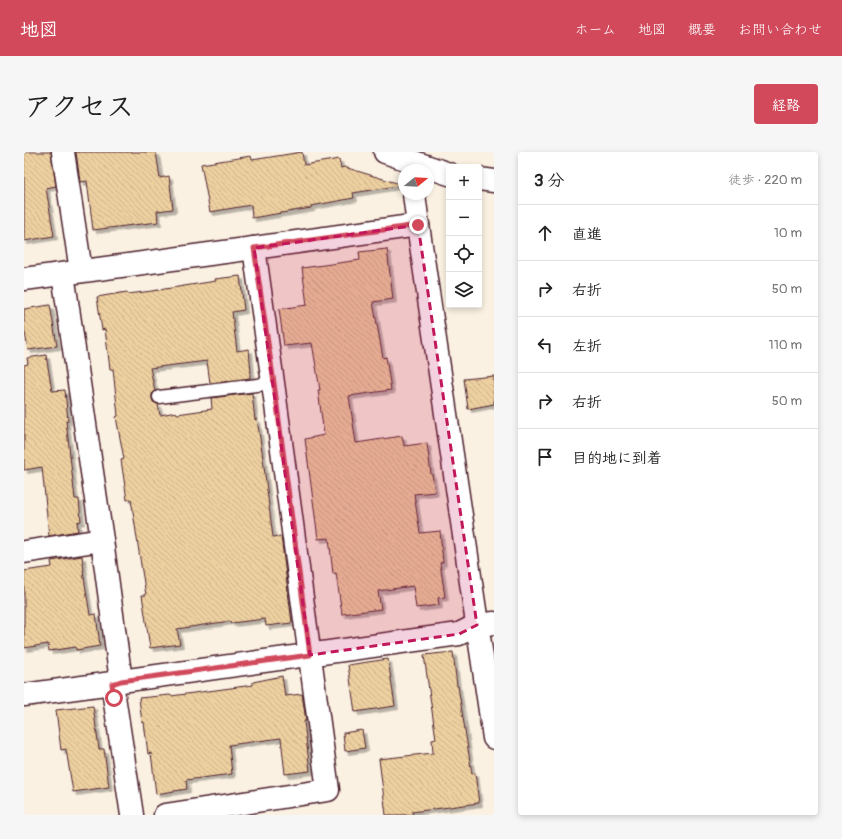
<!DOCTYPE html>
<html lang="ja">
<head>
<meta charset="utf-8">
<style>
	:root { --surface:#fff; --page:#f6f6f6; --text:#222; --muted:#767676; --line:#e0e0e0; --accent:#d1495b }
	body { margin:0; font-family:Pangolin,"Klee One",sans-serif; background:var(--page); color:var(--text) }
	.controls { position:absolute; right:12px; top:12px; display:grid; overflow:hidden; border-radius:4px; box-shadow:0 2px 6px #0003 }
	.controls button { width:36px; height:36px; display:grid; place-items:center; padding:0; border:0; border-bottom:1px solid var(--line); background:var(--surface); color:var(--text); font:20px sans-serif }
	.compass { position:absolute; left:374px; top:12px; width:36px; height:36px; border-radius:50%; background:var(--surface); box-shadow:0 2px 6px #0003; rotate:72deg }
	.stop { position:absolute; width:12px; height:12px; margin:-9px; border:3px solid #d1495b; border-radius:50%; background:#fff }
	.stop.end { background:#d1495b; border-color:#fff; box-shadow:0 1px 4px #0008 }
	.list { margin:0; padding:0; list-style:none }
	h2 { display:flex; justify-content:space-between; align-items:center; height:52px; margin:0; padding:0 16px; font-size:17px }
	h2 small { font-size:13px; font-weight:400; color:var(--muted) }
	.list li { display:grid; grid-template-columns:26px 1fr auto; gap:12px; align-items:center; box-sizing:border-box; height:56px; padding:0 16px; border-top:1px solid var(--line) }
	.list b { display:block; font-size:15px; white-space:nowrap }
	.list em { font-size:13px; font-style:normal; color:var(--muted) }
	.icon { flex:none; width:22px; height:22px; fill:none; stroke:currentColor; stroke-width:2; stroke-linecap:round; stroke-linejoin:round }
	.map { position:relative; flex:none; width:470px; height:663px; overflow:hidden; border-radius:4px }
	header { display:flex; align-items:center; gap:24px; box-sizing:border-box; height:56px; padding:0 20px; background:var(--accent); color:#fff }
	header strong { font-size:19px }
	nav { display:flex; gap:22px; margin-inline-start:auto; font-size:14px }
	.intro { display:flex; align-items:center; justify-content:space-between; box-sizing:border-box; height:96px; padding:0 24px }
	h1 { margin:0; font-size:28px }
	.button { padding:10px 18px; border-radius:4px; background:var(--accent); color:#fff; font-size:14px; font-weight:700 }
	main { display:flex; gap:24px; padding:0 24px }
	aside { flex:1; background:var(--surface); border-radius:4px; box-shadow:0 2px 6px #0003 }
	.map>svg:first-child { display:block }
	.building { fill:url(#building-back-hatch); stroke:#4a1f2b; filter:url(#shadow) }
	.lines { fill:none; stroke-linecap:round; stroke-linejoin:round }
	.lane-casing { stroke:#4a1f2b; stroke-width:15 }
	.street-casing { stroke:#4a1f2b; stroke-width:25 }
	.secondary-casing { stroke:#4a1f2b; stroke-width:25 }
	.lane { stroke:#fff; stroke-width:12 }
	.street { stroke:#fff; stroke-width:22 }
	.secondary { stroke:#fff; stroke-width:22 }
	.route { stroke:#d1495b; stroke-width:5 }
	.marked { fill:#c2185b; fill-opacity:0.2; stroke:#c2185b; stroke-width:3; stroke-dasharray:8 5; stroke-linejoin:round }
</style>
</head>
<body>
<header>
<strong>地図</strong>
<nav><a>ホーム</a><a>地図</a><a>概要</a><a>お問い合わせ</a></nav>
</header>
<div class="intro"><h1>アクセス</h1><a class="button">経路</a></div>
<main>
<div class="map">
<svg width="470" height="663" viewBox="0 0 470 663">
	<defs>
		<pattern id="building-back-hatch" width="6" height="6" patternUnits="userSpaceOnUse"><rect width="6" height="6" fill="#edd0a0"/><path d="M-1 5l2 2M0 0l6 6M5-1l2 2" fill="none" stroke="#cdb28a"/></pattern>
		<filter id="shadow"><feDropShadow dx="3.5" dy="3.5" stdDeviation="0" flood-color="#0004"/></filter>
	</defs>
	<rect width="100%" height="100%" fill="#faf1e2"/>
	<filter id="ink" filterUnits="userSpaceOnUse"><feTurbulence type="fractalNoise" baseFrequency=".025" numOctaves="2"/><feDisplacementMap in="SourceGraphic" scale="8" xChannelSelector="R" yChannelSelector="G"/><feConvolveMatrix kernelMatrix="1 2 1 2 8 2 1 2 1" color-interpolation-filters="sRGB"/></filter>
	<g filter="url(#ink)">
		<g class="building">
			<polygon points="0,0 27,0 32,34 22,36 30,84 0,89"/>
			<polygon points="52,0 132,0 136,26 145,24 149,57 133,59 134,70 69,78 63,29 56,30"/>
			<polygon points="278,0 280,13 315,7 317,16 320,15 379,33 329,41 330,46 287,54 287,56 228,66 227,53 186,60 177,12 227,4 228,8"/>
			<polygon points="363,97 369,147 349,150 359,206 362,205 367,238 325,244 332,291 378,284 380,294 403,291 407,322 408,322 411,340 390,342 396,381 416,379 419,410 416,411 421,445 414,446 415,453 392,456 389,434 354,439 357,457 318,462 312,421 309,422 305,386 294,387 281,287 300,283 294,238 296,238 288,191 260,194 255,157 283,153 278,116 336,108 335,100"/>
			<polygon points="216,124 220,158 208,160 213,199 225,197 227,221 226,221 226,226 186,231 183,209 126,216 131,239 128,242 128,246 129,250 134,252 136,263 152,260 153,262 188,257 187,246 228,241 231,268 233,267 238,299 249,385 257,384 268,471 242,474 241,467 207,471 206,469 153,477 156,492 126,496 118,443 122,443 117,413 107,347 103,348 97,308 100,307 92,265 94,264 89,217 86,217 81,177 78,178 73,145 103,140 104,142 128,139 192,129 191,127"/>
			<polygon points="26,153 33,194 4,198 0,175 0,157"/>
			<polygon points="22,203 28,239 41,238 44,269 42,269 51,347 55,347 57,369 53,370 54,379 25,384 18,315 0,318 0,213 4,212 3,206"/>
			<polygon points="470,224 470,252 444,257 440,227"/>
			<polygon points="58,404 60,419 59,419 66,463 72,462 76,494 52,498 52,495 25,499 24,492 0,496 0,419 28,415 27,409"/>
			<polygon points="429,500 433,534 434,534 448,622 451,621 455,651 388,660 389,663 362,663 355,607 409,601 408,588 412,587 400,503"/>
			<polygon points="364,507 371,554 331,560 324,513"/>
			<polygon points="258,524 261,544 278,542 282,569 280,569 286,619 261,622 257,586 205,593 208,622 162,628 163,637 132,642 127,601 124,602 120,570 118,571 115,546 146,543 147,544 229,533 229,530"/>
			<polygon points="69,554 75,597 80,597 85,635 49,640 42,597 37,598 32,558"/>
			<polygon points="338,578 341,596 321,599 319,581"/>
		</g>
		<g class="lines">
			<g class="lane-casing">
				<polyline id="lane" points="135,245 249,231"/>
			</g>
			<g class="street-casing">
				<g id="street">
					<polyline points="39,0 57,119"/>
					<polyline points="390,42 394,73 470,586"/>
					<polyline points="39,122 78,388"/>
					<polyline points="0,127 230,96 394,73"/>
					<polyline points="0,400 78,388 97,529"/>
					<polyline points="88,531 108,663"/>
					<polyline points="0,543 88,531 97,529 435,482 453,473 470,471"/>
					<polyline points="141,663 304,638 249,231 230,96"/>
				</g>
			</g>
			<g class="secondary-casing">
				<g id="secondary">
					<polyline points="361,0 425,22"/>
					<polyline points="455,27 470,29"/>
				</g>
			</g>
			<use href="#lane" class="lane"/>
			<use href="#street" class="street"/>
			<use href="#secondary" class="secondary"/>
		</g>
	</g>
	<g class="lines" filter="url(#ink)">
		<polyline class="route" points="90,546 88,532 97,529 286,503 250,231 230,96 394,73"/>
	</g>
	<path class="marked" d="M394 73 453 473 435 482 286 503 230 96Z"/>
</svg>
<div class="controls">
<button>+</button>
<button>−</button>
<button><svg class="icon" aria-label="locate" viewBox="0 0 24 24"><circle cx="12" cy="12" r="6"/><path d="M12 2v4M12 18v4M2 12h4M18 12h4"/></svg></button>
<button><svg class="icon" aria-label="layers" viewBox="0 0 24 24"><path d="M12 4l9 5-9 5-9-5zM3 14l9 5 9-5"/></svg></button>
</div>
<svg class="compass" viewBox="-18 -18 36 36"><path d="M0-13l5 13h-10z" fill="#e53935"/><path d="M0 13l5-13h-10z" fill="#767676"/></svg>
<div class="stop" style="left:90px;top:546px"></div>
<div class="stop end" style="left:394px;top:73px"></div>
</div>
<aside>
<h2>3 分<small>徒歩 · 220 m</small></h2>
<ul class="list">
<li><svg class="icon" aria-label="ahead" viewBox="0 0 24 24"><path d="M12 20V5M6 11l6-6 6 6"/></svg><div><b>直進</b></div><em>10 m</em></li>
<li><svg class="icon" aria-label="right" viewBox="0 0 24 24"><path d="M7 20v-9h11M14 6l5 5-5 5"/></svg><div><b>右折</b></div><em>50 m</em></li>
<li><svg class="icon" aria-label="left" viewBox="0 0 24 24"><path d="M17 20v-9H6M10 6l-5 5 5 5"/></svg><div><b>左折</b></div><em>110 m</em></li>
<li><svg class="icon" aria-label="right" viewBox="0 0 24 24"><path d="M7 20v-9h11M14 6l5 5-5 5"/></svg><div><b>右折</b></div><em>50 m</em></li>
<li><svg class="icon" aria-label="arrive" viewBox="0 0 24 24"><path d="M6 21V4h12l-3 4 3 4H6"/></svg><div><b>目的地に到着</b></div></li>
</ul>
</aside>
</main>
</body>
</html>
